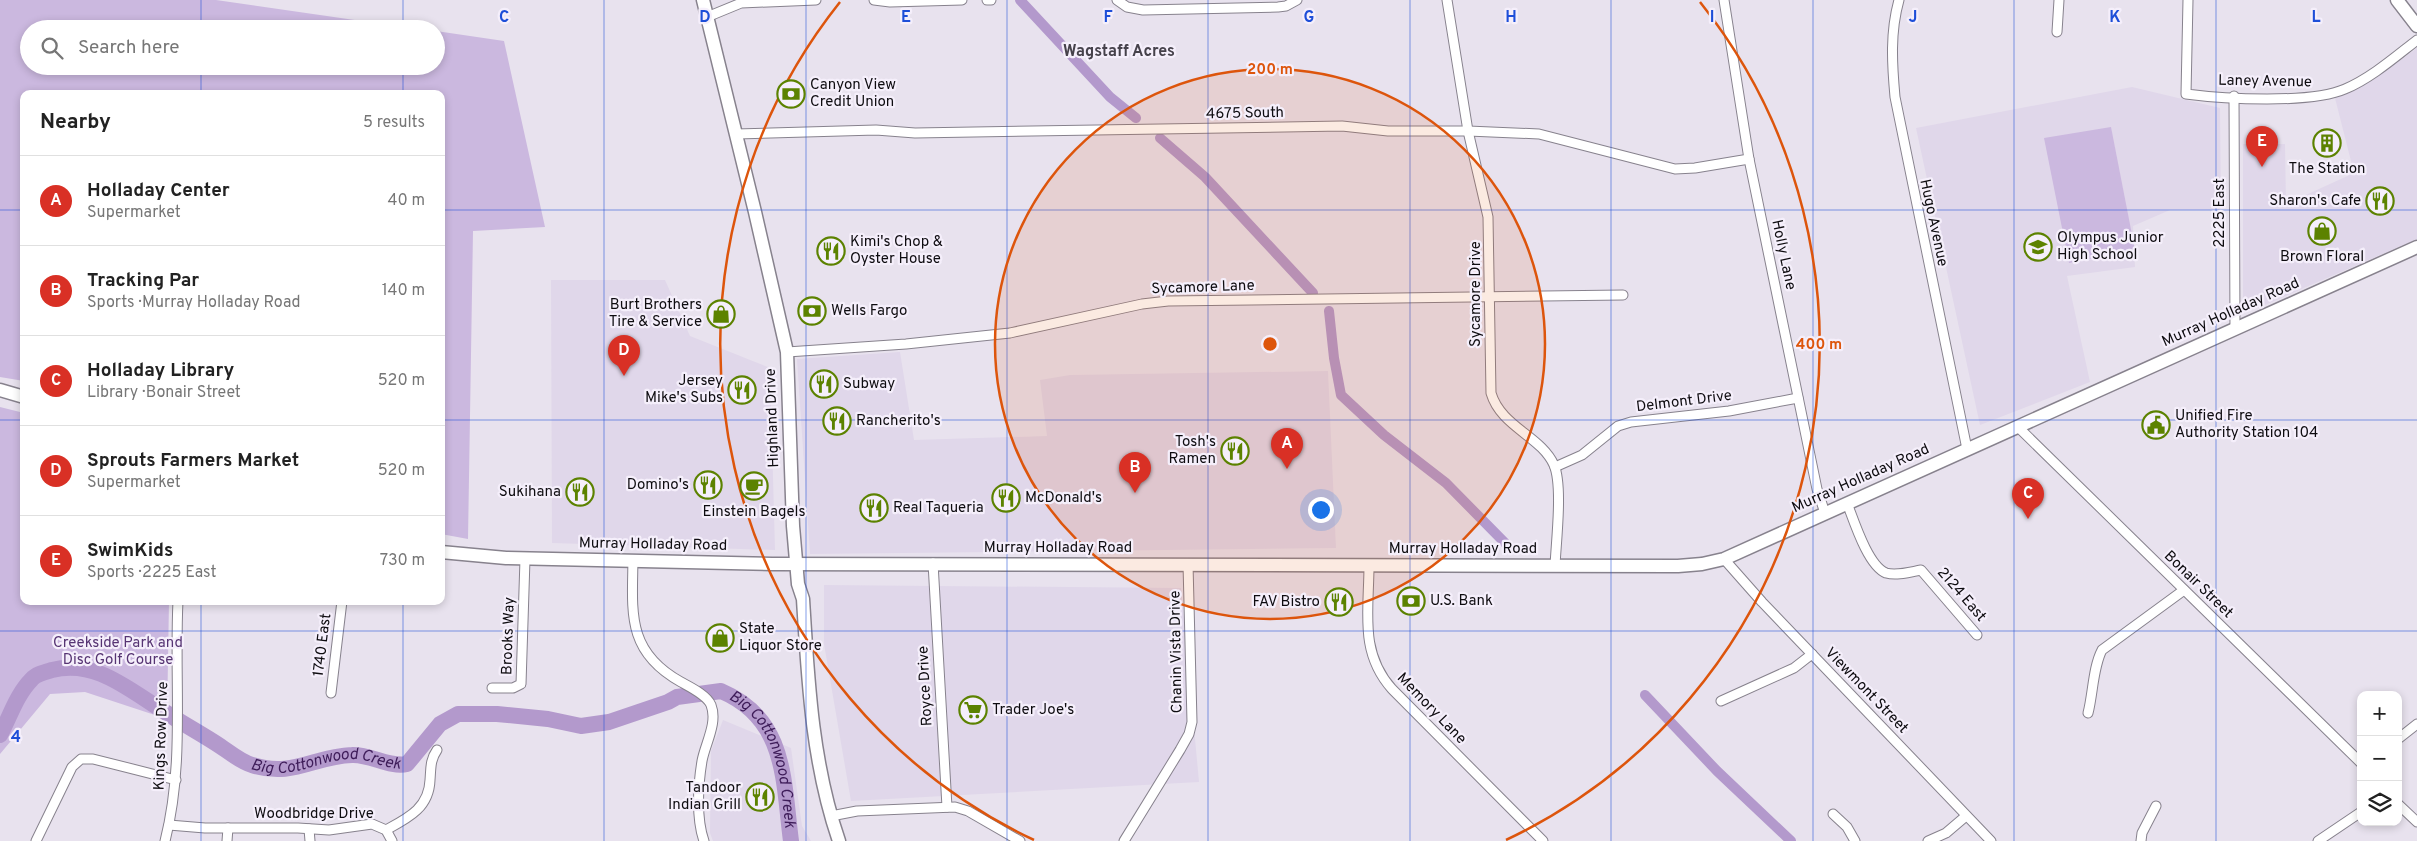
<!DOCTYPE html>
<html lang="en">
<head>
<meta charset="utf-8">
<style>
	:root { --surface:#fff; --page:#f6f6f6; --text:#222; --muted:#767676; --line:#e0e0e0; --accent:#d93025 }
	body { margin:0; font-family:Overpass,sans-serif; background:var(--page); color:var(--text) }
	.controls { position:absolute; right:15px; bottom:15px; display:grid; overflow:hidden; border-radius:10px; box-shadow:0 2px 8px #0003 }
	.controls button { width:45px; height:45px; display:grid; place-items:center; padding:0; border:0; border-bottom:1px solid var(--line); background:var(--surface); color:var(--text); font:25px sans-serif }
	.you { position:absolute; left:1320px; top:509px; width:18px; height:18px; margin:-12px; border:4px solid #fff; border-radius:50%; background:#1a73e8; box-shadow:0 0 0 8px #1a73e833 }
	.badge { display:grid; place-items:center; width:32px; height:32px; border-radius:50%; background:var(--accent); color:#fff; font-size:16px; font-weight:700 }
	.pin { position:absolute; translate:-50% -41px; filter:drop-shadow(0 1px 2px #0008) }
	.pin::after { content:''; position:absolute; top:26px; width:18px; height:15px; background:inherit; clip-path:polygon(0 0,100% 0,50% 100%) }
	.list { margin:0; padding:0; list-style:none }
	h2 { display:flex; justify-content:space-between; align-items:center; height:65px; margin:0; padding:0 20px; font-size:21px }
	h2 small { font-size:16px; font-weight:400; color:var(--muted) }
	.list li { display:grid; grid-template-columns:32px 1fr auto; gap:15px; align-items:center; box-sizing:border-box; height:90px; padding:0 20px; border-top:1px solid var(--line) }
	.list b { display:block; font-size:19px; white-space:nowrap }
	.list p { margin:0; font-size:16px; white-space:nowrap; color:var(--muted) }
	.list em { font-size:16px; font-style:normal; color:var(--muted) }
	.icon { flex:none; width:28px; height:28px; fill:none; stroke:currentColor; stroke-width:2; stroke-linecap:round; stroke-linejoin:round }
	.map { position:relative; flex:none; width:2417px; height:841px; overflow:hidden }
	.search { position:absolute; background:var(--surface); box-shadow:0 2px 8px #0003; left:20px; top:20px; width:425px; height:55px; display:flex; align-items:center; gap:12px; box-sizing:border-box; padding:0 18px; border-radius:28px; color:var(--muted); font-size:19px }
	.panel { position:absolute; background:var(--surface); box-shadow:0 2px 8px #0003; left:20px; top:90px; width:425px; height:515px; border-radius:10px }
	.map>svg:first-child { display:block }
	.built { fill:#e0d7ea }
	.green { fill:#cbb8df }
	.lines { fill:none; stroke-linecap:round; stroke-linejoin:round }
	.canal { stroke:#b399cc; stroke-width:10 }
	.river { stroke:#b399cc; stroke-width:16 }
	.street-casing { stroke:#87828d; stroke-width:11 }
	.secondary-casing { stroke:#87828d; stroke-width:15 }
	.street { stroke:#fff; stroke-width:9 }
	.secondary { stroke:#fff; stroke-width:12 }
	.grid { fill:none; stroke:#1d4ed8; stroke-width:1; stroke-opacity:0.55 }
	.ring { fill:none; stroke:#dd550c; stroke-width:2.5 }
	.labels { text-anchor:middle; dominant-baseline:central; stroke-width:4.5; stroke-linejoin:round; paint-order:stroke }
	.street-label { font-size:15px; fill:#0e0c10; stroke:#f5effb }
	.poi-label { font-size:15px; fill:#0e0c10; stroke:#f5effb; text-anchor:start }
	.park-label { font-size:15px; fill:#563473; stroke:#f5effb }
	.neighbourhood-label { font-size:16px; font-weight:bold; fill:#46424b; stroke:#f5effb }
	.water-label { font-size:16px; font-style:italic; fill:#3e1c59; stroke:#f5effb }
	.grid-label { font-size:16px; text-anchor:middle; font-weight:bold; fill:#1d4ed8; stroke:#f5effb; stroke-width:4.5; stroke-linejoin:round; paint-order:stroke }
	.centre { fill:#dd550c; stroke:#f5effb; stroke-width:2.5 }
	.ring-label { font-size:15px; text-anchor:middle; font-weight:bold; fill:#dd550c; stroke:#f5effb; stroke-width:4.5; stroke-linejoin:round; paint-order:stroke }
</style>
</head>
<body>
<div class="map">
<svg width="2417" height="841" viewBox="0 0 2417 841">
	<rect width="100%" height="100%" fill="#e8e2ee"/>
	<g class="built">
		<polygon points="2417,48 2417,239 2258,308 2248,307 2243,299 2243,144 2285,144 2286,204 2354,173 2335,98 2398,62"/>
		<polygon points="2132,87 2220,108 2221,210 2170,210 2133,226 2135,267 2067,276 2090,382 1980,425 1916,128"/>
		<polygon points="551,280 665,280 690,336 770,368 775,550 552,543"/>
		<polygon points="900,352 914,440 1047,436 1040,380 1070,375 1328,371 1336,548 810,554 797,359"/>
		<polygon points="824,585 1181,588 1199,782 851,801 824,644"/>
		<polygon points="723,720 791,748 802,826 811,841 713,841 710,833 711,751"/>
	</g>
	<g class="green">
		<polygon points="0,0 216,0 417,29 29,29 29,66 436,66 436,31 504,41 545,227 473,231 468,539 441,534 441,94 24,94 24,381 0,377"/>
		<polygon points="2111,127 2135,250 2069,263 2044,138"/>
		<polygon points="0,407 24,413 24,601 169,601 167,719 85,692 50,694 0,754"/>
	</g>
	<g class="lines">
		<g class="canal">
			<polyline points="1020,0 1110,97 1136,118"/>
			<polyline points="1160,138 1205,177 1313,293"/>
			<polyline points="1329,311 1334,358 1341,395 1384,435 1446,483 1507,545"/>
			<polyline points="1645,695 1717,771 1791,841"/>
		</g>
		<path class="river" id="s1" d="M0 735C10 717 16 695 32 679 36 674 45 672 52 670 96 659 129 690 165 712 183 724 202 734 220 746 229 752 241 762 252 765 293 778 314 756 352 755 370 754 390 768 407 764L440 724 458 714H497L548 719 581 726 609 722 668 702 677 697 721 691C787 719 783 781 791 841"/>
		<g class="street-casing">
			<g id="street">
				<polyline points="874,0 890,2 962,0"/>
				<polyline points="987,0 991,0"/>
				<polyline points="1117,0 1127,7 1143,10 1278,7 1286,6 1297,0"/>
				<path d="M1447 0 1468 131 1488 217 1491 393C1501 427 1541 436 1554 465 1563 486 1556 542 1555 566"/>
				<polyline points="1724,0 1749,159 1817,489 1825,513"/>
				<path d="M1899 0C1890 32 1892 64 1895 97L1967 449"/>
				<path d="M2188 0 2186 94C2224 99 2311 104 2345 89 2371 78 2395 57 2417 40"/>
				<polyline points="707,17 741,3 816,0"/>
				<polyline points="2057,32 2059,0"/>
				<polyline points="2234,96 2235,329"/>
				<polyline points="736,134 876,130 915,133 1342,126 1388,131 1468,131 1539,134 1675,169 1695,168 1749,159"/>
				<polyline points="787,352 906,344 1010,333 1142,304 1168,301 1623,295"/>
				<polyline points="2017,426 2361,763"/>
				<polyline points="1555,467 1582,455 1618,426 1631,422 1729,411 1798,398"/>
				<path d="M1847 503C1854 521 1868 566 1886 573 1897 576 1910 572 1921 570L1977 635"/>
				<polyline points="1724,559 1762,602 1991,841"/>
				<path d="M633 560C632 614 627 652 681 682 690 687 707 695 711 705 718 723 705 744 702 761 698 785 696 818 704 841"/>
				<polyline points="933,563 947,807"/>
				<path d="M1369 565C1369 611 1359 652 1392 689L1543 841"/>
				<polyline points="492,688 513,688 521,684 525,559"/>
				<polyline points="331,693 342,601"/>
				<polyline points="1721,701 1794,668 1812,654"/>
				<path d="M2088 713C2093 694 2093 667 2102 650L2184 590"/>
				<polyline points="2398,739 2417,724"/>
				<polyline points="2398,804 2417,822"/>
				<polyline points="1833,814 1847,827 1855,841"/>
				<polyline points="831,816 857,811 955,807 968,811 1020,841"/>
				<polyline points="169,825 205,828 298,828 329,830 372,824 386,830 392,841"/>
				<polyline points="309,829 310,841"/>
				<path d="M386 830C408 818 429 808 430 780 431 768 430 760 437 750"/>
				<polyline points="36,841 72,767 81,759 93,759 176,780"/>
				<path d="M165 841C185 763 174 681 178 601"/>
				<polyline points="227,841 228,828"/>
				<polyline points="1124,841 1180,750 1189,734 1192,722 1188,564"/>
				<polyline points="1928,841 1946,833 1966,816"/>
				<polyline points="2141,841 2142,833 2156,806"/>
				<polyline points="2318,841 2361,812"/>
			</g>
		</g>
		<g class="secondary-casing">
			<g id="secondary">
				<path d="M703 0 755 212 787 352 793 526 798 584 803 599C808 681 812 763 839 841"/>
				<polyline points="2397,0 2417,26"/>
				<polyline points="0,390 24,397"/>
				<polyline points="441,552 506,558 772,564 1678,566 1702,564 1724,559 2417,247"/>
			</g>
		</g>
		<use href="#street" class="street"/>
		<use href="#secondary" class="secondary"/>
	</g>
	<path class="grid" d="M201 0V29M403 0V29M604 0V841M806 0V841M1007 0V841M1208 0V841M1410 0V841M1611 0V841M1813 0V841M2014 0V841M2216 0V841M201 66V94M403 66V94M0 210H24M441 210H2417M0 420H24M441 420H2417M201 601V841M403 601V841M0 631H2417"/>
	<circle cx="1270" cy="344" r="275" fill="#dd550c" fill-opacity=".12"/>
	<g class="ring">
		<circle cx="1270" cy="344" r="275"/>
		<path d="M1034 840A549 549 0 0 1 840 2M1700 2A549 549 0 0 1 1506 840"/>
	</g>
	<defs>
		<g id="bank-ring" transform="scale(1.4375)"><circle r="9.5" fill="#f5effb" stroke="#5c8200" stroke-width="1.5"/><path d="M-6-4H6V4H-6ZM0-2.3a2.3 2.3 0 1 0 0 4.6a2.3 2.3 0 1 0 0-4.6Z" fill="#5c8200"/></g>
		<g id="building-ring" transform="scale(1.4375)"><circle r="9.5" fill="#f5effb" stroke="#5c8200" stroke-width="1.5"/><path d="M-4-6H4V6H1V3H-1V6H-4ZM-2.5-4.3h1.7v1.8h-1.7ZM.8-4.3h1.7v1.8H.8ZM-2.5-1h1.7V.8h-1.7ZM.8-1h1.7V.8H.8Z" fill="#5c8200"/></g>
		<g id="restaurant-ring" transform="scale(1.4375)"><circle r="9.5" fill="#f5effb" stroke="#5c8200" stroke-width="1.5"/><path d="M-5-6h1v4h1v-4h1v4h1v-4h1v5L-1.5 .5V6h-2V.5L-5-1ZM5-6V6H3V1.5H1.5Q1.5-4 5-6Z" fill="#5c8200"/></g>
		<g id="shop-ring" transform="scale(1.4375)"><circle r="9.5" fill="#f5effb" stroke="#5c8200" stroke-width="1.5"/><path d="M-5-2.5h2.3a2.7 3.5 0 0 1 5.4 0H5L5.5 6h-11ZM-1.5-2.5h3a1.5 2.3 0 0 0-3 0Z" fill="#5c8200"/></g>
		<g id="school-ring" transform="scale(1.4375)"><circle r="9.5" fill="#f5effb" stroke="#5c8200" stroke-width="1.5"/><path d="M0-5L7-2L0 1L-7-2ZM-4 1L0 2.5L4 1V4Q0 6-4 4Z" fill="#5c8200"/></g>
		<g id="civic-ring" transform="scale(1.4375)"><circle r="9.5" fill="#f5effb" stroke="#5c8200" stroke-width="1.5"/><path d="M-.6-6.5H3V-4.5H.6V-3L4-1V1h2V6H-6V1h2V-1L-.6-3ZM-1.2 2.5V6h2.4V2.5Z" fill="#5c8200"/></g>
		<g id="cafe-ring" transform="scale(1.4375)"><circle r="9.5" fill="#f5effb" stroke="#5c8200" stroke-width="1.5"/><path d="M-5.5-4.5H6V0H3Q3 3.5 0 3.5H-2.5Q-5.5 3.5-5.5 0ZM3-3.2v2h1.7v-2ZM-6 4.5H4V6H-6Z" fill="#5c8200"/></g>
		<g id="supermarket-ring" transform="scale(1.4375)"><circle r="9.5" fill="#f5effb" stroke="#5c8200" stroke-width="1.5"/><path d="M-6-5.5h2.5l.6 2H6L4.5 2H-2.5L-4.4-4H-6ZM-1.5 3.2a1.3 1.3 0 1 0 .1 0ZM3 3.2a1.3 1.3 0 1 0 .1 0Z" fill="#5c8200"/></g>
	</defs>
	<g fill-rule="evenodd">
		<use href="#bank-ring" x="791" y="94"/>
		<use href="#building-ring" x="2327" y="143"/>
		<use href="#restaurant-ring" x="2380" y="201"/>
		<use href="#shop-ring" x="2322" y="231"/>
		<use href="#school-ring" x="2038" y="247"/>
		<use href="#restaurant-ring" x="831" y="251"/>
		<use href="#bank-ring" x="812" y="311"/>
		<use href="#shop-ring" x="721" y="314"/>
		<use href="#restaurant-ring" x="824" y="384"/>
		<use href="#restaurant-ring" x="742" y="390"/>
		<use href="#restaurant-ring" x="837" y="421"/>
		<use href="#civic-ring" x="2156" y="425"/>
		<use href="#restaurant-ring" x="1235" y="451"/>
		<use href="#restaurant-ring" x="708" y="485"/>
		<use href="#cafe-ring" x="754" y="486"/>
		<use href="#restaurant-ring" x="580" y="492"/>
		<use href="#restaurant-ring" x="1006" y="498"/>
		<use href="#restaurant-ring" x="874" y="508"/>
		<use href="#bank-ring" x="1411" y="601"/>
		<use href="#restaurant-ring" x="1339" y="602"/>
		<use href="#shop-ring" x="720" y="638"/>
		<use href="#supermarket-ring" x="973" y="710"/>
		<use href="#restaurant-ring" x="760" y="797"/>
	</g>
	<g class="labels">
		<g class="street-label">
			<text transform="translate(2265 82) rotate(1)">Laney Avenue</text>
			<text transform="translate(1245 114) rotate(-1)">4675 South</text>
			<text transform="translate(2220 213) rotate(-90)">2225 East</text>
			<text transform="translate(1933 223) rotate(78)">Hugo Avenue</text>
			<text transform="translate(1783 255) rotate(78)">Holly Lane</text>
			<text transform="translate(1203 288) rotate(-2)">Sycamore Lane</text>
			<text transform="translate(1476 294) rotate(-90)">Sycamore Drive</text>
			<text transform="translate(2231 313) rotate(-24)">Murray Holladay Road</text>
			<text transform="translate(1684 402) rotate(-7)">Delmont Drive</text>
			<text transform="translate(773 418) rotate(-92)">Highland Drive</text>
			<text transform="translate(1861 479) rotate(-24)">Murray Holladay Road</text>
			<text transform="translate(653 545) rotate(1)">Murray Holladay Road</text>
			<text x="1058" y="548">Murray Holladay Road</text>
			<text x="1463" y="549">Murray Holladay Road</text>
			<text transform="translate(2198 585) rotate(44)">Bonair Street</text>
			<text transform="translate(1961 595) rotate(49)">2124 East</text>
			<text transform="translate(509 636) rotate(-88)">Brooks Way</text>
			<text transform="translate(323 645) rotate(-83)">1740 East</text>
			<text transform="translate(1177 652) rotate(-91)">Chanin Vista Drive</text>
			<text transform="translate(926 686) rotate(-93)">Royce Drive</text>
			<text transform="translate(1866 691) rotate(46)">Viewmont Street</text>
			<text transform="translate(1431 709) rotate(46)">Memory Lane</text>
			<text transform="translate(162 736) rotate(-88)">Kings Row Drive</text>
			<text x="314" y="814">Woodbridge Drive</text>
		</g>
		<g class="poi-label">
			<text x="810" y="85">Canyon View<tspan x="810" dy="17">Credit Union</tspan></text>
			<text x="2327" y="169" text-anchor="middle">The Station</text>
			<text x="2361" y="201" text-anchor="end">Sharon's Cafe</text>
			<text x="2057" y="238">Olympus Junior<tspan x="2057" dy="17">High School</tspan></text>
			<text x="850" y="242">Kimi's Chop &amp;<tspan x="850" dy="17">Oyster House</tspan></text>
			<text x="2322" y="257" text-anchor="middle">Brown Floral</text>
			<text x="702" y="305" text-anchor="end">Burt Brothers<tspan x="702" dy="17">Tire &amp; Service</tspan></text>
			<text x="831" y="311">Wells Fargo</text>
			<text x="723" y="381" text-anchor="end">Jersey<tspan x="723" dy="17">Mike's Subs</tspan></text>
			<text x="843" y="384">Subway</text>
			<text x="2175" y="416">Unified Fire<tspan x="2175" dy="17">Authority Station 104</tspan></text>
			<text x="856" y="421">Rancherito's</text>
			<text x="1216" y="442" text-anchor="end">Tosh's<tspan x="1216" dy="17">Ramen</tspan></text>
			<text x="689" y="485" text-anchor="end">Domino's</text>
			<text x="561" y="492" text-anchor="end">Sukihana</text>
			<text x="1025" y="498">McDonald's</text>
			<text x="893" y="508">Real Taqueria</text>
			<text x="754" y="512" text-anchor="middle">Einstein Bagels</text>
			<text x="1430" y="601">U.S. Bank</text>
			<text x="1320" y="602" text-anchor="end">FAV Bistro</text>
			<text x="739" y="629">State<tspan x="739" dy="17">Liquor Store</tspan></text>
			<text x="992" y="710">Trader Joe's</text>
			<text x="741" y="788" text-anchor="end">Tandoor<tspan x="741" dy="17">Indian Grill</tspan></text>
		</g>
		<g class="park-label">
			<text x="118" y="643">Creekside Park and<tspan x="118" dy="17">Disc Golf Course</tspan></text>
		</g>
		<g class="neighbourhood-label">
			<text x="1119" y="52">Wagstaff Acres</text>
		</g>
		<g class="water-label">
			<text stroke="none"><textPath href="#s1" startOffset="389">Big Cottonwood Creek</textPath></text>
			<text stroke="none"><textPath href="#s1" startOffset="900">Big Cottonwood Creek</textPath></text>
		</g>
	</g>
	<g class="grid-label">
		<text x="504" y="22">C</text>
		<text x="705" y="22">D</text>
		<text x="906" y="22">E</text>
		<text x="1108" y="22">F</text>
		<text x="1309" y="22">G</text>
		<text x="1511" y="22">H</text>
		<text x="1712" y="22">I</text>
		<text x="1913" y="22">J</text>
		<text x="2115" y="22">K</text>
		<text x="2316" y="22">L</text>
		<text x="16" y="742">4</text>
	</g>
	<circle cx="1270" cy="344" r="8" class="centre"/>
	<g class="ring-label">
		<text x="1270" y="74">200 m</text>
		<text x="1819" y="349">400 m</text>
	</g>
</svg>
<div class="controls">
<button>+</button>
<button>−</button>
<button><svg class="icon" aria-label="layers" viewBox="0 0 24 24"><path d="M12 4l9 5-9 5-9-5zM3 14l9 5 9-5"/></svg></button>
</div>
<div class="you"></div>
<div class="pin badge" style="left:1287px;top:469px">A</div>
<div class="pin badge" style="left:1135px;top:493px">B</div>
<div class="pin badge" style="left:2028px;top:519px">C</div>
<div class="pin badge" style="left:624px;top:376px">D</div>
<div class="pin badge" style="left:2262px;top:167px">E</div>
<div class="search"><svg class="icon" aria-label="search" viewBox="0 0 24 24"><circle cx="10" cy="10" r="6"/><path d="M15 15l6 6"/></svg>Search here</div>
<section class="panel">
<h2>Nearby<small>5 results</small></h2>
<ul class="list">
<li><span class="badge">A</span><div><b>Holladay Center</b><p>Supermarket</p></div><em>40 m</em></li>
<li><span class="badge">B</span><div><b>Tracking Par</b><p>Sports · Murray Holladay Road</p></div><em>140 m</em></li>
<li><span class="badge">C</span><div><b>Holladay Library</b><p>Library · Bonair Street</p></div><em>520 m</em></li>
<li><span class="badge">D</span><div><b>Sprouts Farmers Market</b><p>Supermarket</p></div><em>520 m</em></li>
<li><span class="badge">E</span><div><b>SwimKids</b><p>Sports · 2225 East</p></div><em>730 m</em></li>
</ul>
</section>
</div>
</body>
</html>
